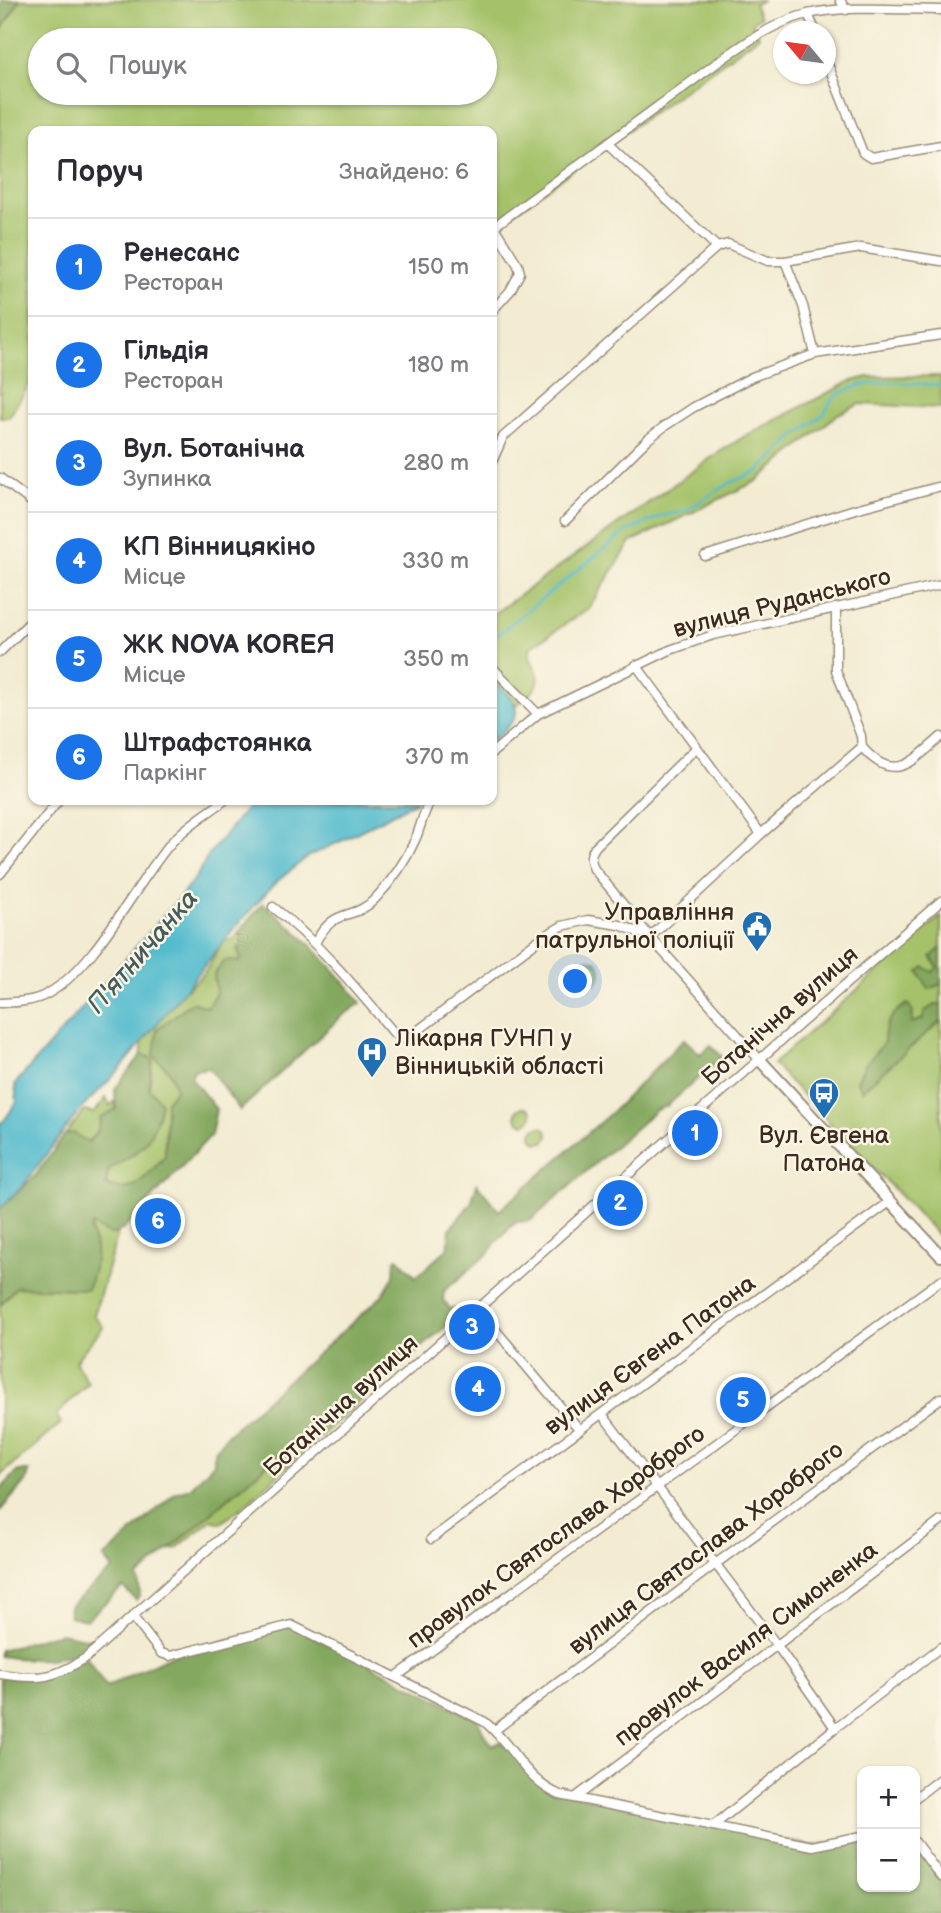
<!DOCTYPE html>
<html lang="uk">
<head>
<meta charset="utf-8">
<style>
	:root { --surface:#fff; --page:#f7f7f7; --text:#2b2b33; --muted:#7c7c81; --line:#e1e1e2; --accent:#1a73e8 }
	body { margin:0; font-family:"Balsamiq Sans",sans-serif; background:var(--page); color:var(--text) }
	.controls { position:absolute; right:21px; bottom:21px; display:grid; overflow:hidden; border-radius:14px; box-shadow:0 2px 5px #0004 }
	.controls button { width:63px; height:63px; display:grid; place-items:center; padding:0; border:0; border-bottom:2px solid var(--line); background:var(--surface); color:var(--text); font:35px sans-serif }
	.compass { position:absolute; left:773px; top:21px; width:63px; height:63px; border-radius:50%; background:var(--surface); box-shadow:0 2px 5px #0004; rotate:299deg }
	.you { position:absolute; left:576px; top:982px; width:24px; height:24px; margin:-18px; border:5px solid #fff; border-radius:50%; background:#1a73e8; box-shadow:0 0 0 10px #1a73e833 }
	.badge { display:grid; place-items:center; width:46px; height:46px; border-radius:50%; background:var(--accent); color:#fff; font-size:23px; font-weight:700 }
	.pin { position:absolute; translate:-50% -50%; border:4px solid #fff; box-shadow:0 2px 7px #0006 }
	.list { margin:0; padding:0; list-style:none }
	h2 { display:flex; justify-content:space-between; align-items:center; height:91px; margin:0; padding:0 28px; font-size:30px }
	h2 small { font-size:23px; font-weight:400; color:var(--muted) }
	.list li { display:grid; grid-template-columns:46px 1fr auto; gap:21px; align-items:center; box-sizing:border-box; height:98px; padding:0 28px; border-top:2px solid var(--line) }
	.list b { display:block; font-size:26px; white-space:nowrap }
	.list p { margin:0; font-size:23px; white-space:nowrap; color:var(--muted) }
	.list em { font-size:23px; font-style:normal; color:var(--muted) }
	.icon { flex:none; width:38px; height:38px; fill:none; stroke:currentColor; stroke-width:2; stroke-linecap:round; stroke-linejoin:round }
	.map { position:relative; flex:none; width:941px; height:1913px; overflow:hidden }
	.search { position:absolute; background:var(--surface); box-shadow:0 2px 5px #0004; left:28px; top:28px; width:469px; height:77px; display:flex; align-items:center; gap:18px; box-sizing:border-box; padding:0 24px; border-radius:38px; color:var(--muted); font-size:26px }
	.panel { position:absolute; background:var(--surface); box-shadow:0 2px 5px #0004; left:28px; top:126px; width:469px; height:679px; border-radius:14px }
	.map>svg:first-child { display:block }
	.green { fill:#a5c26a; stroke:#707644; stroke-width:2; fill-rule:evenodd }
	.forest { fill:#84a85e; stroke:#60693e; stroke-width:2 }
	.water { fill:#50bacd; stroke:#467276; stroke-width:2 }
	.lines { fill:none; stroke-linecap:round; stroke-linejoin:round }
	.stream { stroke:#50bacd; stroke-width:2.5 }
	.minor-casing { stroke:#978b78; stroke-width:11 }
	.tertiary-casing { stroke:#978b78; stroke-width:14 }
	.minor { stroke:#fff; stroke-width:8 }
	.tertiary { stroke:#fff; stroke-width:10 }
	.labels { text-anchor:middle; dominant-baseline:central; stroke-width:5; stroke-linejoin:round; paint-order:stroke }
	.street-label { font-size:24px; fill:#3b2a1e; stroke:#fcf5e5 }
	.poi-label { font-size:24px; fill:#3b2a1e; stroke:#fcf5e5; text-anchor:end }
	.water-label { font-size:26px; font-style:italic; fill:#425c5b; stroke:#fcf5e5 }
</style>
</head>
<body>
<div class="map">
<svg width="941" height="1913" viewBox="0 0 941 1913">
	<rect width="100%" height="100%" fill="#fcf5e5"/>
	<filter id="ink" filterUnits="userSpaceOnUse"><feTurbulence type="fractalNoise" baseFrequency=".0143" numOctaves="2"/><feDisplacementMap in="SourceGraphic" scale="14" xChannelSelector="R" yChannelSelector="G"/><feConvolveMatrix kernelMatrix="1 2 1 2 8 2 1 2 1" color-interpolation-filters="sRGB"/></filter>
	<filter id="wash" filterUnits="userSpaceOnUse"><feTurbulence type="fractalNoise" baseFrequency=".00686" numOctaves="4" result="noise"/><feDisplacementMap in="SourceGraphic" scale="28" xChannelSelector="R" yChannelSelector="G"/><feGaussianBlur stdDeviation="1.57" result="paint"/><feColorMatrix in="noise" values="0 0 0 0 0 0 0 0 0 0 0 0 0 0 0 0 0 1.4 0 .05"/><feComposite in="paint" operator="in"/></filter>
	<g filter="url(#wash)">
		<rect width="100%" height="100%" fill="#f3ecd3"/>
		<g class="green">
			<path d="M20 0H763L754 4 760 17 752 22 759 36 492 228V131H33V378L9 417H0V25L3 28ZM40 40H485V93H40Z"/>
			<path d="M941 376V408L860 404 838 414 757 481 631 542 588 609 531 647C525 661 544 672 537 685 534 693 523 700 516 705L492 678V615L715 455 745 436 849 382 869 377Z"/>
			<polygon points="941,916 941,1238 773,1064"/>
			<path d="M240 931 242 943 238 949 241 961H224L214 975 216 993 207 1007 154 1056 170 1072 176 1089 165 1131V1156C147 1175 134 1198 106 1185L109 1169C143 1149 152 1143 161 1103L149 1088 153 1059 142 1054C139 1020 177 999 199 978 209 969 216 953 223 941L232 940Z"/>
			<circle cx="588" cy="972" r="13"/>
			<polygon points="106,1098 110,1106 115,1101 116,1109 101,1118 98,1130 87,1143 74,1133 65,1135 84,1111 94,1113"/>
			<circle cx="524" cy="1115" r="8"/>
			<circle cx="540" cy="1135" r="8"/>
			<polygon points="92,1225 109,1234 118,1233 94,1315 103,1327 75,1361 88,1383 56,1415 61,1423 0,1476 0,1305 16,1287 87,1289"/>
			<polygon points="295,1439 311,1445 244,1506 221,1523 211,1520 177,1548 169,1550"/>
		</g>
		<g class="forest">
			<path d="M2 0H20L2 28C0 21 0 9 2 0Z"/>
			<path d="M263 903C301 933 332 965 361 1003L342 1016 240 1110 209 1068 194 1070 191 1078 216 1109 211 1135 123 1230 122 1228 118 1233 109 1234 92 1225 90 1231C99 1250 96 1270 87 1289L16 1287 0 1305V1209L36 1175 65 1135 74 1133 88 1143 98 1130 101 1118 116 1109 115 1089 142 1054 153 1059 149 1088 161 1103C152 1143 143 1149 109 1169L106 1185C134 1198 147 1175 165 1156L166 1101 176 1089 170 1072 154 1056 157 1029 192 1002 207 1007 216 993 214 975 224 961H241L238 949 242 943 240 931Z"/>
			<polygon points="941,948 941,984 929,989 919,972 924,967 933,972 938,967 931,957"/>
			<path d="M908 1004 913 1012 912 1023 923 1019 924 1012 935 1004H941V1021L862 1090 857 1082 864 1066 884 1043C884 1024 891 1013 908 1004Z"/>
			<polygon points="684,1039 700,1054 711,1045 722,1057 667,1106 656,1110 530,1221 515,1222 495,1243 491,1251 444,1291 443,1300 450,1309 459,1309 462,1312 311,1445 295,1440 138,1577 140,1595 136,1600 123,1587 86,1620 69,1616 70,1606 113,1569 104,1558 175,1493 190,1488 214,1463 214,1452 227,1435 381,1297 394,1276 395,1261 398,1258 416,1277 448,1248 450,1229 471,1203 477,1184 499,1211 613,1111"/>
			<polygon points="18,1471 29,1471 27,1480 0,1511 0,1490"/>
			<polygon points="291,1625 478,1720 485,1736 493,1745 501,1742 547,1789 812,1846 862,1837 862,1887 915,1887 915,1842 941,1877 941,1913 0,1913 0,1676 43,1679 87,1658 106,1687 170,1656"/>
			<path d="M60 1633 90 1639 91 1644C68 1664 28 1660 0 1656V1650Z"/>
		</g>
		<g class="water">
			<path d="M492 678C520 707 528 712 492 741Z"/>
			<polygon points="253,800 418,800 343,840 307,857 274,884 238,924 122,1067 80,1110 21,1188 0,1209 0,1123 3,1122 17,1102 15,1084 176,902 196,877 210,853"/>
		</g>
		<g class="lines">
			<polyline class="stream" points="492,639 624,533 661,516 685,511 730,483 759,471 794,437 824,414 831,401 840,393 861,385 888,382 941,385"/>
		</g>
	</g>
	<g filter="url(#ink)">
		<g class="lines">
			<g class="minor-casing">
				<g id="minor">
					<polyline points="840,0 846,10"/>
					<polyline points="808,14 816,32"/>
					<polyline points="825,57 863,153 871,158 941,146"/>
					<polyline points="608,144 717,247"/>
					<path d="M492 228C554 183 615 138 676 93 714 66 763 24 808 14 846 5 901 10 941 10"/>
					<polyline points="785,261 803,306 815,354"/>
					<polyline points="492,311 510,291 520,273 518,265 494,227"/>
					<polyline points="492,462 503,437 717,247 728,244 768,261 785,261 861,248 941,261"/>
					<polyline points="0,478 33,503"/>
					<polyline points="565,521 647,440 665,426 694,407 752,377 815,354 941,335"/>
					<polyline points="705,556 855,509 941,486"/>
					<polyline points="0,652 33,619"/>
					<polyline points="636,665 761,834"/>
					<polyline points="492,667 538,714"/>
					<path d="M862 747C894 785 913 761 941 737"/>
					<path d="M696 748 596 846C589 855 590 859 594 869L650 937 759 1059"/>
					<polyline points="492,753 538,714 670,650 713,635 941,585"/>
					<polyline points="0,874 59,800"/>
					<path d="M273 907C320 944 356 988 394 1033L402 1038 412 1035 537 941 562 926 588 920 620 925 650 937"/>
					<polyline points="650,937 761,834 862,747 861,736 836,670 836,608"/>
					<path d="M315 943C335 905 353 922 375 899 390 883 406 861 415 840 421 827 423 812 431 800"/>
					<path d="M0 1003C16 1002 33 1002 47 994 94 969 135 885 170 844 186 826 207 814 225 800"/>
					<polyline points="478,1309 580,1430"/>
					<polyline points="602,1414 776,1644 835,1728"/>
					<polyline points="431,1539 891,1201"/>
					<path d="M133 1617 161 1653 170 1656 291 1625 485 1722C514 1746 524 1780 560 1795L812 1846 862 1836"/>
					<path d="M0 1674C40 1680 53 1679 87 1657L682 1127 941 901"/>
					<polyline points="397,1676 941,1280"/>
					<polyline points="495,1730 714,1565 941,1398"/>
					<polyline points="575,1798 941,1521"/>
					<polyline points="915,1798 941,1778"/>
					<polyline points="713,1826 835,1728 941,1647"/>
					<polyline points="915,1842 941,1877"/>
				</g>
			</g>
			<g class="tertiary-casing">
				<polyline id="tertiary" points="759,1059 941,1256"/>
			</g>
			<use href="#minor" class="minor"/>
			<use href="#tertiary" class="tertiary"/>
		</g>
	</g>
	<defs>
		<g id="civic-pin" transform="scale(1.575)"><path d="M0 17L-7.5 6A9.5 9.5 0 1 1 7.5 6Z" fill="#1f6fb2" stroke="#fcf5e5"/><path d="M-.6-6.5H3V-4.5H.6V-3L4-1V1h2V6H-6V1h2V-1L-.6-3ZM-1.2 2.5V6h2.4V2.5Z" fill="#fff"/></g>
		<g id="hospital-pin" transform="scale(1.575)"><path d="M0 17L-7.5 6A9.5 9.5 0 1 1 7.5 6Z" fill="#1f6fb2" stroke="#fcf5e5"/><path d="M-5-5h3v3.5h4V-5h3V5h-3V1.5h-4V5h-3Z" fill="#fff"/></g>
		<g id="bus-pin" transform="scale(1.575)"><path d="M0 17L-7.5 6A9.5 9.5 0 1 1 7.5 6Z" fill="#1f6fb2" stroke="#fcf5e5"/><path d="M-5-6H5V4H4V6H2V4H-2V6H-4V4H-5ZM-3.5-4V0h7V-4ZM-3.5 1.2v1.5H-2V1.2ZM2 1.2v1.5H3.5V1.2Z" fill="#fff"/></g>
	</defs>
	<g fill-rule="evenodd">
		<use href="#civic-pin" x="757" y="926"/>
		<use href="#hospital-pin" x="372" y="1052"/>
		<use href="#bus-pin" x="824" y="1093"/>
	</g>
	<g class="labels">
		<g class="street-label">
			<text transform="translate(782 603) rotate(-14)">вулиця Руданського</text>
			<text transform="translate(780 1016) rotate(-41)">Ботанічна вулиця</text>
			<text transform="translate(650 1355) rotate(-36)">вулиця Євгена Патона</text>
			<text transform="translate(341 1406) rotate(-42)">Ботанічна вулиця</text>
			<text transform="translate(556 1537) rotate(-36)">провулок Святослава Хороброго</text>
			<text transform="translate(706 1548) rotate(-37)">вулиця Святослава Хороброго</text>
			<text transform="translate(746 1644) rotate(-37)">провулок Василя Симоненка</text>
		</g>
		<g class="poi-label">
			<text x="734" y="912">Управління<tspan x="734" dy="28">патрульної поліції</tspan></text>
			<text x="395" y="1038" text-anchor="start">Лікарня ГУНП у<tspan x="395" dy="28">Вінницькій області</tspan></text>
			<text x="824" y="1135" text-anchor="middle">Вул. Євгена<tspan x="824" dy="28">Патона</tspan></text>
		</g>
		<g class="water-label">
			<text transform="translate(143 952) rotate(-49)">П'ятничанка</text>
		</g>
	</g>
</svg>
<div class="controls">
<button>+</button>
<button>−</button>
</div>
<svg class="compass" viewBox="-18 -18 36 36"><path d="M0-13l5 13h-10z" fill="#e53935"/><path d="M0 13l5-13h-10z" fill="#7c7c81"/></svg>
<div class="you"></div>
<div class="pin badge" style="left:695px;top:1133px">1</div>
<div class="pin badge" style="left:620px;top:1203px">2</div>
<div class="pin badge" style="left:472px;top:1327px">3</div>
<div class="pin badge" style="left:478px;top:1389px">4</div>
<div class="pin badge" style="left:743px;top:1400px">5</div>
<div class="pin badge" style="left:158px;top:1221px">6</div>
<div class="search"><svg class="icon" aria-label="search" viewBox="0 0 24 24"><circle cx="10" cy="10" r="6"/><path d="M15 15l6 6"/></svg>Пошук</div>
<section class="panel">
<h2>Поруч<small>Знайдено: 6</small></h2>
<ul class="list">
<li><span class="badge">1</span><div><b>Ренесанс</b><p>Ресторан</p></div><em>150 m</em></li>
<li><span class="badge">2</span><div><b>Гільдія</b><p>Ресторан</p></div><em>180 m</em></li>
<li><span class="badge">3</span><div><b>Вул. Ботанічна</b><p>Зупинка</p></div><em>280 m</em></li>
<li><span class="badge">4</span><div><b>КП Вінницякіно</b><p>Місце</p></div><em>330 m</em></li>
<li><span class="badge">5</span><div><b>ЖК NOVA KOREЯ</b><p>Місце</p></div><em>350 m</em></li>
<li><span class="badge">6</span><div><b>Штрафстоянка</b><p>Паркінг</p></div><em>370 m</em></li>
</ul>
</section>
</div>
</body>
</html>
